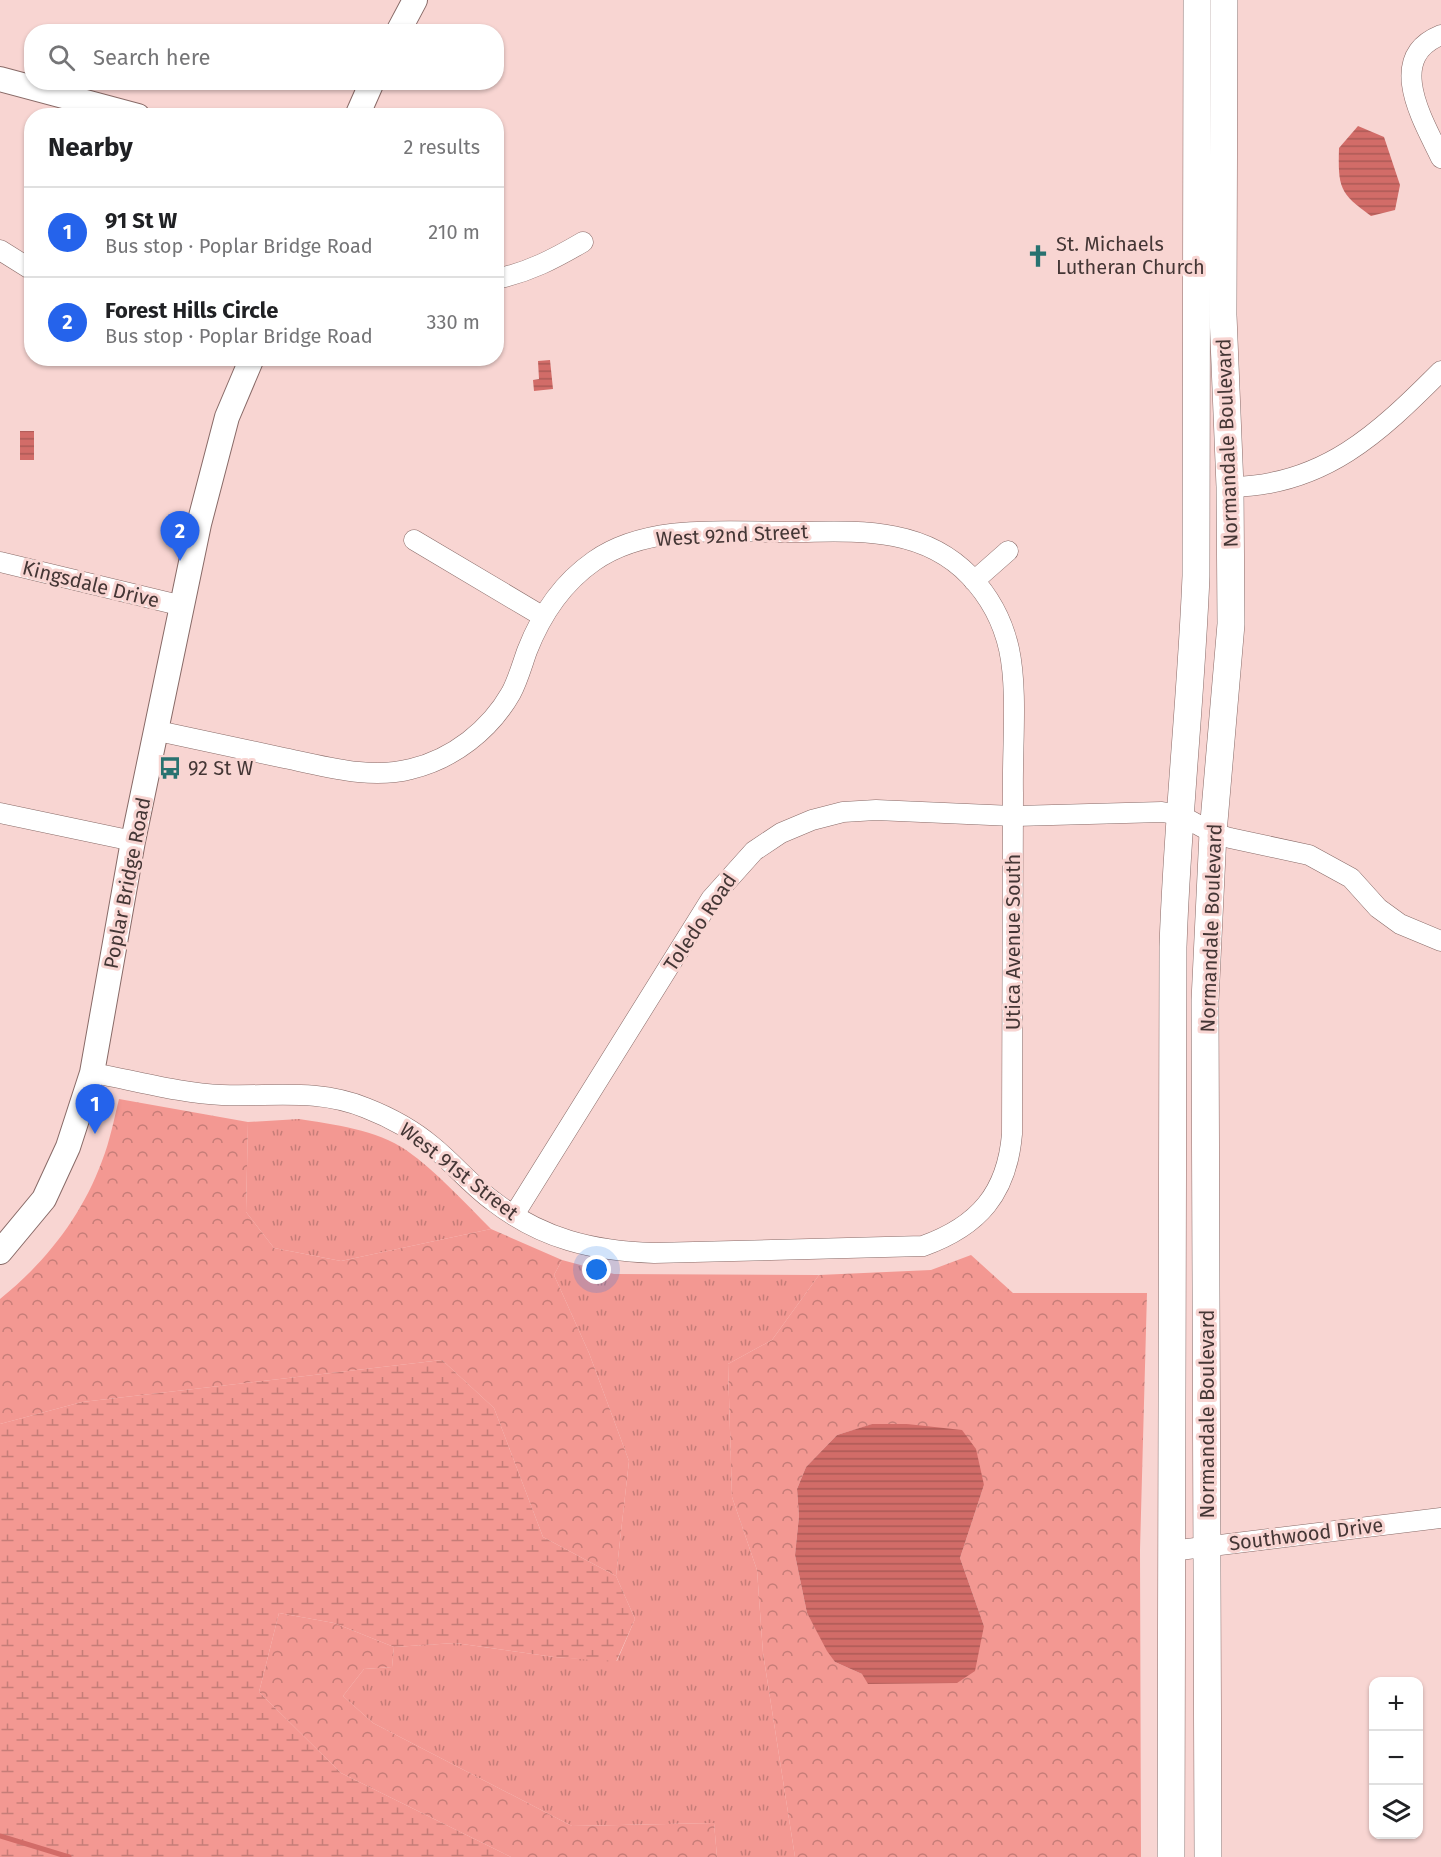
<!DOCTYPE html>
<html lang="en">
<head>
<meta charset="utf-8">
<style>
	:root { --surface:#fff; --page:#f6f6f6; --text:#202124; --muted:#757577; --line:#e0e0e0; --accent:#2563eb }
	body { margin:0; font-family:"Fira Sans",sans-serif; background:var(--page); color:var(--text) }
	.controls { position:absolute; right:18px; bottom:18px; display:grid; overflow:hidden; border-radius:12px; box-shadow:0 2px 4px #0004 }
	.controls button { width:54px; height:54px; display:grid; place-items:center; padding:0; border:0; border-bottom:2px solid var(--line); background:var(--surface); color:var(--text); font:30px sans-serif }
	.you { position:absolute; left:597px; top:1270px; width:21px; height:21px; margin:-15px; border:4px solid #fff; border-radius:50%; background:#1a73e8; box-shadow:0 0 0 9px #1a73e833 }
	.badge { display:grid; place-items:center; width:39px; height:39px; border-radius:50%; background:var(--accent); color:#fff; font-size:20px; font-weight:700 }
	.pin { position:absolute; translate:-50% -50px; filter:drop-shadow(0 2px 3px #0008) }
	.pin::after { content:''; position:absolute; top:32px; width:21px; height:18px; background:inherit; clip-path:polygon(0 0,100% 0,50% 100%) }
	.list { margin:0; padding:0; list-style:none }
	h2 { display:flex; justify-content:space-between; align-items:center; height:78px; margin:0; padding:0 24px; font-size:26px }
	h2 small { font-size:20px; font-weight:400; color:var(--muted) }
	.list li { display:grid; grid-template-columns:39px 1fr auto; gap:18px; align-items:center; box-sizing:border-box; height:90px; padding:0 24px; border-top:2px solid var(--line) }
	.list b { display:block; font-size:22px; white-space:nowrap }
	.list p { margin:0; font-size:20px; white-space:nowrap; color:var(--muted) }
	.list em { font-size:20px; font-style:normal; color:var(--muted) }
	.icon { flex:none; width:33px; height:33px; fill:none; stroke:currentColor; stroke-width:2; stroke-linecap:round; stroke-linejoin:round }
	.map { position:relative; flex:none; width:1441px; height:1857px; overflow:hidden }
	.search { position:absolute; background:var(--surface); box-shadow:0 2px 4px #0004; left:24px; top:24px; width:480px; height:66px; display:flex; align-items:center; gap:15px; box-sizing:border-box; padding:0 21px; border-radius:24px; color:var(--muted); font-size:22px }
	.panel { position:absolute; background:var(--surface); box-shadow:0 2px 4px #0004; left:24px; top:108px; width:480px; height:258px; border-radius:24px }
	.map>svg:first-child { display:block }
	.grass { fill:url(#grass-tufts) }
	.forest { fill:url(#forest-crowns); fill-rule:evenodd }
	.wetland { fill:url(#wetland-marsh) }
	.water { fill:url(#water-rules) }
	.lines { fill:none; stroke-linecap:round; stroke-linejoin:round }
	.stream { stroke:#d26c68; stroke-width:5 }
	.minor-casing { stroke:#886a67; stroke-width:21 }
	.tertiary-casing { stroke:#886a67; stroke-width:26 }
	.secondary-casing { stroke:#886a67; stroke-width:28 }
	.minor { stroke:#fff; stroke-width:20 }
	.tertiary { stroke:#fff; stroke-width:24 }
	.secondary { stroke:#fff; stroke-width:27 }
	.labels { text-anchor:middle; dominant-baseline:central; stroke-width:6; stroke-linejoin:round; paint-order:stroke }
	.poi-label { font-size:20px; fill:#443635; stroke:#f8d5d2; text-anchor:start }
	.street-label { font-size:20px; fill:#443635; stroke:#f8d5d2 }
</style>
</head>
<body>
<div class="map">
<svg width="1441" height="1857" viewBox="0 0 1441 1857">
	<defs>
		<pattern id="grass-tufts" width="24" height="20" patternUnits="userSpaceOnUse" patternTransform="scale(1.5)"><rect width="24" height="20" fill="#f39892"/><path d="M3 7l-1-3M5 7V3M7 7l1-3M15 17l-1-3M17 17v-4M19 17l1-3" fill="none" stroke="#c67d78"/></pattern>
		<pattern id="forest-crowns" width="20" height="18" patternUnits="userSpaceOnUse" patternTransform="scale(1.5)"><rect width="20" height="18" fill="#f39892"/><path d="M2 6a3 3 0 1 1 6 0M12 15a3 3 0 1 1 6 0" fill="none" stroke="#c67d78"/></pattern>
		<pattern id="wetland-marsh" width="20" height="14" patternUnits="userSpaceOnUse" patternTransform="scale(1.5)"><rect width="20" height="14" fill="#f39892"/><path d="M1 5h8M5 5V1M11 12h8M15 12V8" fill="none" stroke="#c67d78"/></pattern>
		<pattern id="water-rules" width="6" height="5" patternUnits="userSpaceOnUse" patternTransform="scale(1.5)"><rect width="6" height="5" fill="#d26c68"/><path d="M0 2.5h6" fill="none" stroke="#ac5a56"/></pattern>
	</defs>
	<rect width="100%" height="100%" fill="#f8d5d2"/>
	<g class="grass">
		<path d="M299 1119C332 1124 378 1130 406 1150 437 1172 464 1202 491 1229L341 1261 274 1248 246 1212 248 1122Z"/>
		<polygon points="562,1260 614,1274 819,1275 772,1340 728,1364 732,1497 757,1570 763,1653 795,1857 717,1857 714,1823 572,1826 373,1723 343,1696 364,1669 392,1667 394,1647 455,1643 554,1657 617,1661 635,1619 616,1576 629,1461 589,1353 554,1275"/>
	</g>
	<g class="forest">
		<path d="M119 1099 248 1122 246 1212 274 1248 341 1261 491 1229 562 1260 554 1275 589 1353 629 1461 616 1576 543 1537 494 1408 442 1360 82 1402 0 1424V1299C45 1263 82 1216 102 1161 110 1141 114 1119 119 1099Z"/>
		<path d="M971 1255 1013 1293H1147L1140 1550 1141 1857H795L763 1653 757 1570 732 1497 728 1364 772 1340 819 1275 931 1270ZM873 1424H907L984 1485 960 1558 984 1626 862 1674 835 1662 807 1613 795 1555 799 1516 797 1489 806 1467 837 1435Z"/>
		<polygon points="279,1613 334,1623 394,1647 392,1667 364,1669 343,1696 373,1723 572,1826 714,1823 717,1857 511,1857 341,1773 259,1692"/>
	</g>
	<polygon class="wetland" points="442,1360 494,1408 543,1537 616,1576 635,1619 616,1662 554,1657 455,1643 394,1647 334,1623 279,1613 259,1692 341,1773 511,1857 0,1857 0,1424 82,1402"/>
	<g class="water">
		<path d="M1358 126 1384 137 1400 185 1395 210 1371 216C1339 193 1338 187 1339 148Z"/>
		<polygon points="550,360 553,389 534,391 533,380 539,379 538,361"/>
		<rect x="20" y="431" width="14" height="29"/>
		<polygon points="872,1424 907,1424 962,1430 976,1449 984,1485 960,1558 984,1626 975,1671 957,1683 868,1684 862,1674 835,1662 827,1651 807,1613 795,1555 799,1516 797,1489 806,1467 837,1435"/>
	</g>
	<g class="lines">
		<polyline class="stream" points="0,1836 69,1857"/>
		<g class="minor-casing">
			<g id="minor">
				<path d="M1441 35C1384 58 1424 122 1441 158"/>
				<polyline points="0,250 32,270"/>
				<path d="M496 279C529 272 554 259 583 242"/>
				<path d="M1230 487C1324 486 1379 433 1441 371"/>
				<polyline points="414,540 542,616"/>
				<polyline points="0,562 183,606"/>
				<polyline points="974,581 1008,551"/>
				<polyline points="0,813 133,841"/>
				<path d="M92 1073C134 1080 178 1093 222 1095 272 1097 317 1088 366 1108 389 1117 413 1130 432 1146 453 1163 471 1185 493 1201 542 1239 593 1251 654 1253L923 1246C979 1226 1007 1193 1012 1134 1012 1020 1013 906 1013 793 1012 749 1018 690 1009 649 1003 622 989 596 970 576 924 528 862 531 800 532 735 533 651 521 594 561 561 584 541 615 527 651 522 665 518 680 511 693 490 730 453 759 411 769 369 780 325 766 284 758 242 749 200 740 158 731"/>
				<polyline points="514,1215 711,899 754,851 781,833 812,820 843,812 876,810 1013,816 1162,812 1180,815 1213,833 1230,838 1309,855 1351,878 1378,908 1400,924 1441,941"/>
				<polyline points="1171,1551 1441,1518"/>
			</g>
		</g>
		<g class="tertiary-casing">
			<g id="tertiary">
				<polyline points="398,32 415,0"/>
				<polyline points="0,79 138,116"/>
				<polyline points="357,116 372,82"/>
				<polyline points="0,1252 44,1199 68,1147 92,1073 133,841 199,524 227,417 252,358"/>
			</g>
		</g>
		<g class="secondary-casing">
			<g id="secondary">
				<path d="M1171 1857 1173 947C1177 823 1191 700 1196 576L1197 0"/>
				<polyline points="1208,1857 1205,1001 1213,833 1231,624 1230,487 1223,315 1224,0"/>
			</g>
		</g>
		<use href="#minor" class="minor"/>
		<use href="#tertiary" class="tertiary"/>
		<use href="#secondary" class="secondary"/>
	</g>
	<defs>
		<g id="church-bare" transform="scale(1.8)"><path d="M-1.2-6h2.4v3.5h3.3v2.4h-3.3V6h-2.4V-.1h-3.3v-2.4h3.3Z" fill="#287270" stroke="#f8d5d2" stroke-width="2.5" paint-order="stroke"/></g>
		<g id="bus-bare" transform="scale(1.8)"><path d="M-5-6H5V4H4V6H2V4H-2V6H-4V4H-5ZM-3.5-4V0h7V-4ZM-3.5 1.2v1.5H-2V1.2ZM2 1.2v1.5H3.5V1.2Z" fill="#287270" stroke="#f8d5d2" stroke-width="2.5" paint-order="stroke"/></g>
	</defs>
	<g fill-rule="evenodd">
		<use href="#church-bare" x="1038" y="256"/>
		<use href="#bus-bare" x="170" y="768"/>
	</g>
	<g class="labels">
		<g class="poi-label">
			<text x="1056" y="244">St. Michaels<tspan x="1056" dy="23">Lutheran Church</tspan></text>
			<text x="188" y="768">92 St W</text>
		</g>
		<g class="street-label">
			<text transform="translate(1227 443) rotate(-92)">Normandale Boulevard</text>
			<text transform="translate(732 535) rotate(-3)">West 92nd Street</text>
			<text transform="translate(91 584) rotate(14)">Kingsdale Drive</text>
			<text transform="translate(127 883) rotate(-79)">Poplar Bridge Road</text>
			<text transform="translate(700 922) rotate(-56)">Toledo Road</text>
			<text transform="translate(1211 928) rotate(-88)">Normandale Boulevard</text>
			<text transform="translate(1013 942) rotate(-90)">Utica Avenue South</text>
			<text transform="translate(459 1171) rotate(38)">West 91st Street</text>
			<text transform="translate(1207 1414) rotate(-90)">Normandale Boulevard</text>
			<text transform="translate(1306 1534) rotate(-7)">Southwood Drive</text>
		</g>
	</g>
</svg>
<div class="controls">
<button>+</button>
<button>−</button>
<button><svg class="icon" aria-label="layers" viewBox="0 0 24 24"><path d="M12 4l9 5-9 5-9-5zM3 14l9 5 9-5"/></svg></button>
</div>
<div class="you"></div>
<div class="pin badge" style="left:95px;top:1134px">1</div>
<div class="pin badge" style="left:180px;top:561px">2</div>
<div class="search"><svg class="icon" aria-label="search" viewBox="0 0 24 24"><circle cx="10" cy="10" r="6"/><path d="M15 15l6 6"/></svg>Search here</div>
<section class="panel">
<h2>Nearby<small>2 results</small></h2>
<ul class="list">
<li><span class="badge">1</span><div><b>91 St W</b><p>Bus stop · Poplar Bridge Road</p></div><em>210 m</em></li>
<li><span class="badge">2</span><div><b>Forest Hills Circle</b><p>Bus stop · Poplar Bridge Road</p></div><em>330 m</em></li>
</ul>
</section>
</div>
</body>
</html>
